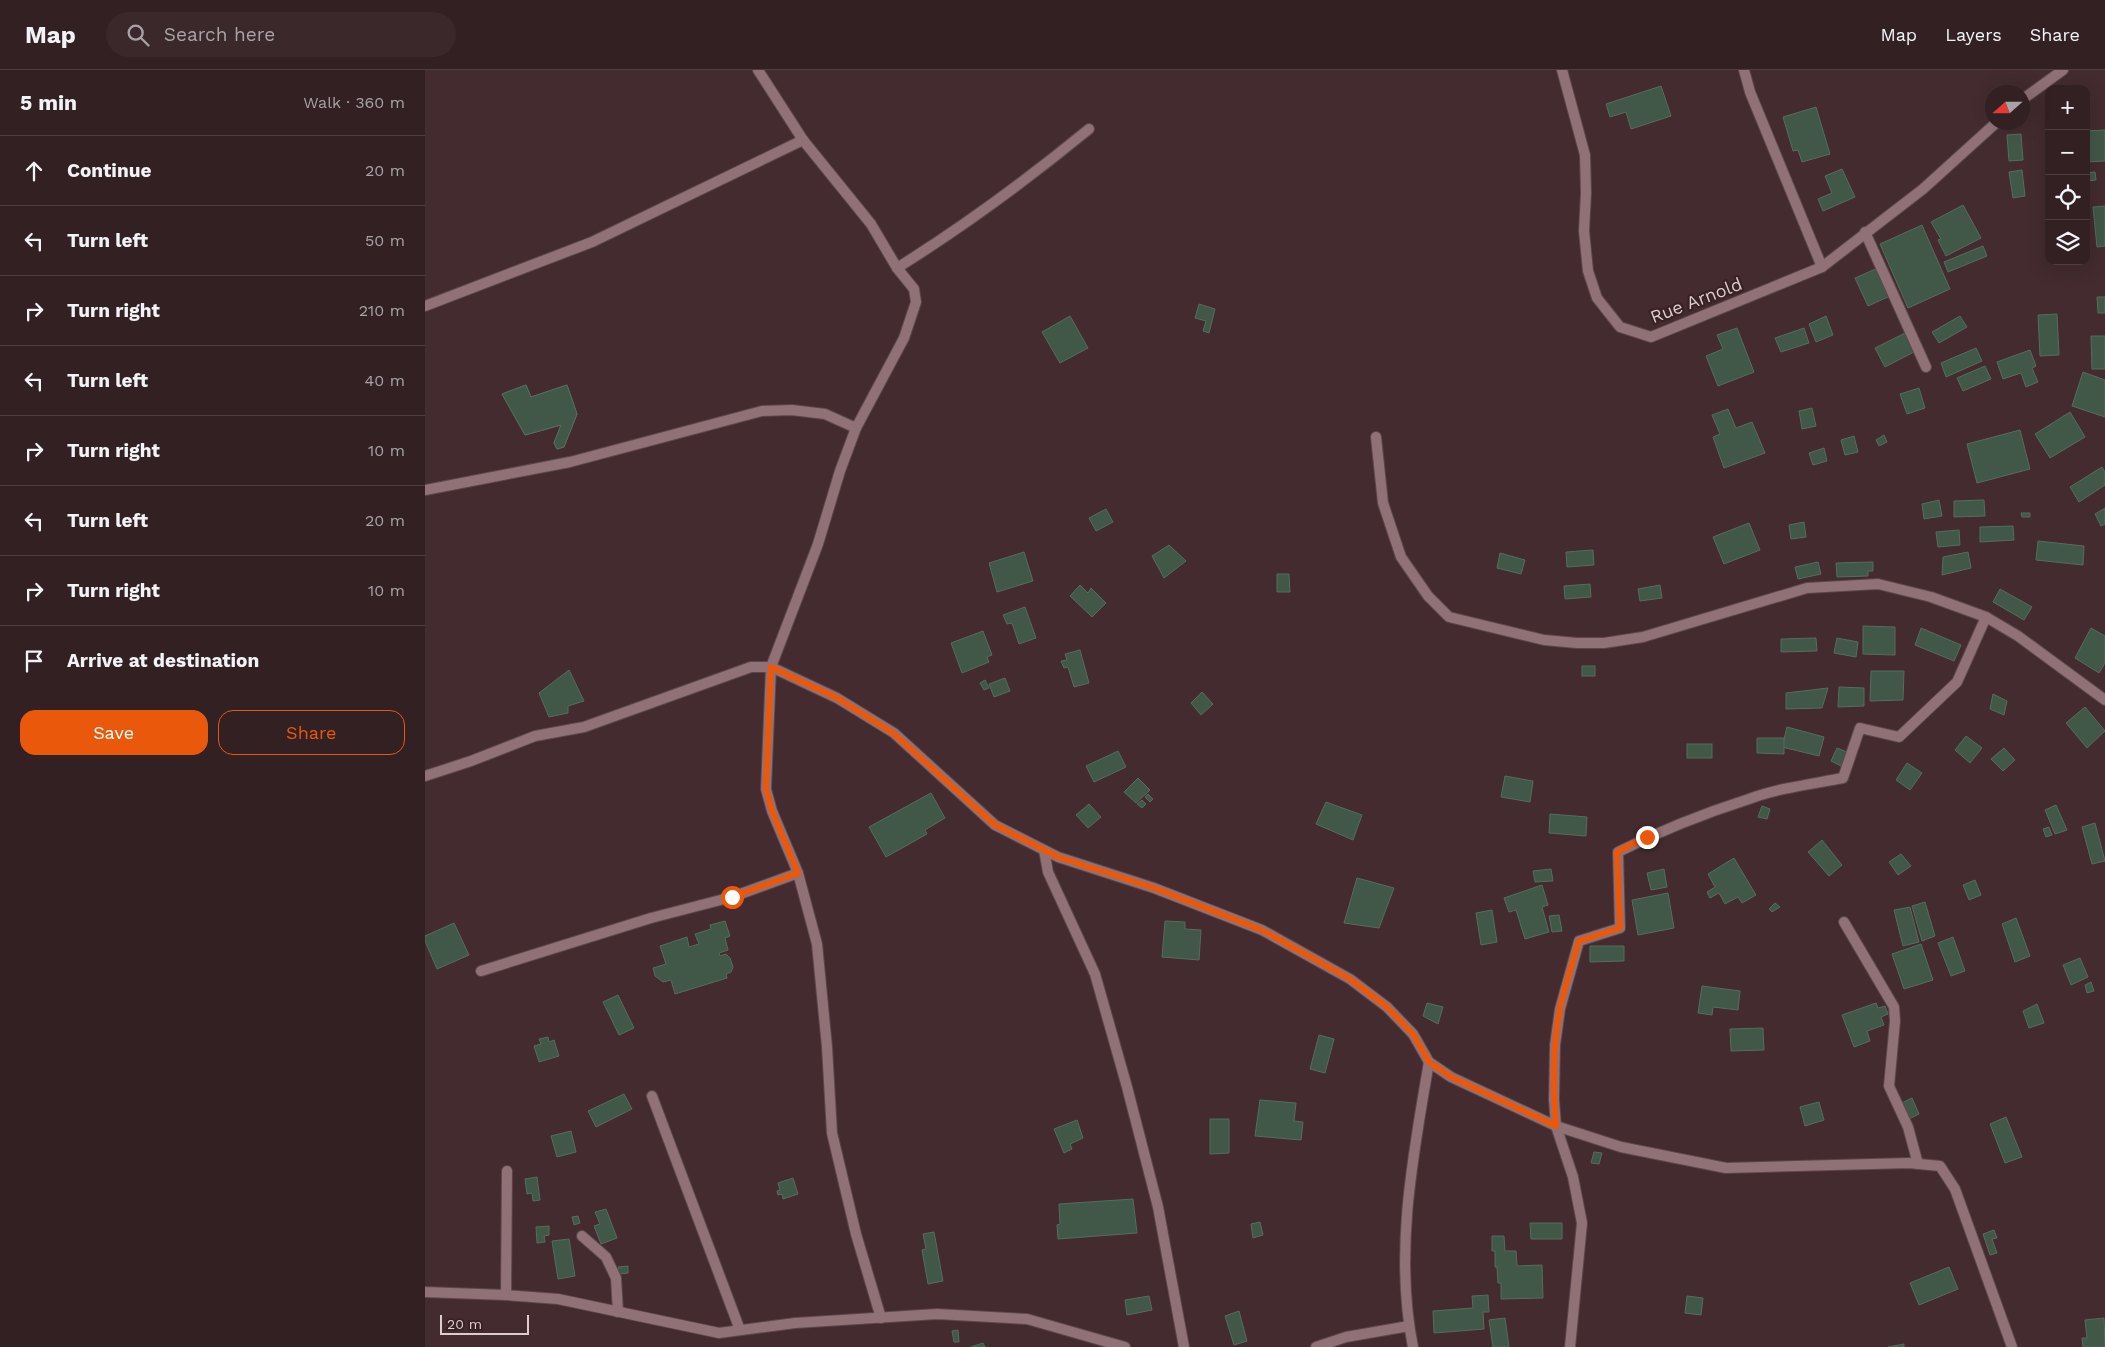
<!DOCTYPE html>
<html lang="en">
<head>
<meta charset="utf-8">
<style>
	:root { --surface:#322023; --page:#3a282b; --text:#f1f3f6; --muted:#a8a3a6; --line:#4d3e41; --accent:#ea580c }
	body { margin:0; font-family:"Work Sans",sans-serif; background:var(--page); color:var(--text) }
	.controls { position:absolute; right:15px; top:15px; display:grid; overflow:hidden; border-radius:10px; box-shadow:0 5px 20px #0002 }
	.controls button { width:45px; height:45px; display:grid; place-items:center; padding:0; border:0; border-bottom:1px solid var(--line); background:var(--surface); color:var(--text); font:25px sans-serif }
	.compass { position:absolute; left:1560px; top:15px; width:45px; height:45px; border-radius:50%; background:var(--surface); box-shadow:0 5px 20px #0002; rotate:249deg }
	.scale { position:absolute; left:15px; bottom:12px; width:89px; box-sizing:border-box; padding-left:5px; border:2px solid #decdd0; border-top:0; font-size:14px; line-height:18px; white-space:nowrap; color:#decdd0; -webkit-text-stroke:4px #392125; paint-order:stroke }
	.stop { position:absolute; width:15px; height:15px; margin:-11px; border:4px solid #ea580c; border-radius:50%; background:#fff }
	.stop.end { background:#ea580c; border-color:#fff; box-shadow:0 1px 5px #0008 }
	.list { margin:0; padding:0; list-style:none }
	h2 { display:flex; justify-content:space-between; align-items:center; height:65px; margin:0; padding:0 20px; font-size:21px }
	h2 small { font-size:16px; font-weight:400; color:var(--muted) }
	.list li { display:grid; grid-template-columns:32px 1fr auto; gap:15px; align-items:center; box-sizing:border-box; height:70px; padding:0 20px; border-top:1px solid var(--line) }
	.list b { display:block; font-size:19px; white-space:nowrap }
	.list em { font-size:16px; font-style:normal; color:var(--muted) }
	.actions { display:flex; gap:10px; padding:15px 20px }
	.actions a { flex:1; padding:11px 0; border:1px solid var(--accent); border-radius:15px; text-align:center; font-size:18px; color:var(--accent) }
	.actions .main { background:var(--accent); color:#fff }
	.icon { flex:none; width:28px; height:28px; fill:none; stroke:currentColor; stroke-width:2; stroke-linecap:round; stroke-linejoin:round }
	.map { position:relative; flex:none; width:1680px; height:1277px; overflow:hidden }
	header { display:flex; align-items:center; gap:30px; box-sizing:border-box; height:70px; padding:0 25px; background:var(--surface); border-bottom:1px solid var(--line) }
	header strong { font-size:24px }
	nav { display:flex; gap:28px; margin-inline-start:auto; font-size:18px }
	.search { width:350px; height:45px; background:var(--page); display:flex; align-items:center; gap:12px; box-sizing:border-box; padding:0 18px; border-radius:28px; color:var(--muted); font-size:19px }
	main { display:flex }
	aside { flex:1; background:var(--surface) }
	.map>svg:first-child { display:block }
	.building { fill:#415748; stroke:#566d5d }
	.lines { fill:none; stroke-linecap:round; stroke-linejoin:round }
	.service-casing { stroke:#5c474b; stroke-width:12 }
	.minor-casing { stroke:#5c474b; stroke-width:12 }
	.service { stroke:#8f7176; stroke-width:10 }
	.minor { stroke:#8f7176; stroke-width:10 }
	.route { stroke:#ea580c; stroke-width:6 }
	.labels { text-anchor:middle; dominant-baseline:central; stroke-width:4.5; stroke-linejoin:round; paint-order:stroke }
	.street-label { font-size:18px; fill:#decdd0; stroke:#392125 }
</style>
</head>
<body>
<header>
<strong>Map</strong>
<div class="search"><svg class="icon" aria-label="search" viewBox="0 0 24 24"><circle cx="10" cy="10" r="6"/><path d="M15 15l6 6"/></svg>Search here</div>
<nav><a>Map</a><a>Layers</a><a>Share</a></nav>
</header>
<main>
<aside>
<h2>5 min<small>Walk · 360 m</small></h2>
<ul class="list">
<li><svg class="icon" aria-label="ahead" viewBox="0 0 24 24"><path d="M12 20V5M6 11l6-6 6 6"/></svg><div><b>Continue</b></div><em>20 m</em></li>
<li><svg class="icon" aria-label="left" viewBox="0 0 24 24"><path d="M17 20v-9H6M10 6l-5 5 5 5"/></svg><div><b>Turn left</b></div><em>50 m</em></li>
<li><svg class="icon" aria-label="right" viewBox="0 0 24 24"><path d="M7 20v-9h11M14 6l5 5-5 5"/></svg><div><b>Turn right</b></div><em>210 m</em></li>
<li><svg class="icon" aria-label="left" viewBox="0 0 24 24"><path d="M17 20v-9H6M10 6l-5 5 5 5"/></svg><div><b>Turn left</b></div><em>40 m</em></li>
<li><svg class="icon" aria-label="right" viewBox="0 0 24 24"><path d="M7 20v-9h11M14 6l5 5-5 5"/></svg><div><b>Turn right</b></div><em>10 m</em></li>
<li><svg class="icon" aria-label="left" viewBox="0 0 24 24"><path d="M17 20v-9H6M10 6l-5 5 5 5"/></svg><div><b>Turn left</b></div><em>20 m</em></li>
<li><svg class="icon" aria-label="right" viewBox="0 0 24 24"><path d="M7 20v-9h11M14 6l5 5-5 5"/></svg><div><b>Turn right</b></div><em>10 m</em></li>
<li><svg class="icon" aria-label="arrive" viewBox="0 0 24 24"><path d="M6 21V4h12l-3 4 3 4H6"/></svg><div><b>Arrive at destination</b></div></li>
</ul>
<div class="actions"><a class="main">Save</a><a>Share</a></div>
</aside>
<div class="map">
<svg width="1680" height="1277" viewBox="0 0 1680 1277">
	<rect width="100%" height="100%" fill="#432b2f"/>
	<g class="building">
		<polygon points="1236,16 1246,46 1206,59 1201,42 1185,47 1181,34"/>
		<polygon points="1391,37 1405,84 1377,92 1373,80 1368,81 1358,47"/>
		<polygon points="1680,60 1680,91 1661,92 1661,61"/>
		<polygon points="1596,64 1598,90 1584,91 1582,65"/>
		<polygon points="1417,99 1430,127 1398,141 1393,129 1407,123 1400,106"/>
		<polygon points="1597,100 1600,126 1588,128 1584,102"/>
		<polygon points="1670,102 1671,110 1662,111 1661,103"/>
		<polygon points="1538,135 1556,168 1521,186 1513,170 1516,169 1506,152"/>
		<polygon points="1680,136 1680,176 1672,177 1668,137"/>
		<polygon points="1497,155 1525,219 1483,238 1455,174"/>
		<polygon points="1558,176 1562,186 1523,202 1519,192"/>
		<polygon points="1453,198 1465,226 1443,236 1430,208"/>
		<polygon points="1672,227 1680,227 1680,243 1673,243"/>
		<polygon points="774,234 790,239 784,263 778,261 781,251 770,248"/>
		<polygon points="1632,244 1634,285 1615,286 1613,245"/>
		<polygon points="645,246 663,278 635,293 617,262"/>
		<polygon points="1401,246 1408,265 1391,272 1384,254"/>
		<polygon points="1535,246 1542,257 1514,273 1507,262"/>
		<polygon points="1312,258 1329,302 1293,316 1281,286 1298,279 1292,265"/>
		<polygon points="1379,258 1384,273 1356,282 1350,268"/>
		<polygon points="1480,263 1489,282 1460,297 1450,278"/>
		<polygon points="1666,266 1680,266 1680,299 1667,299"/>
		<polygon points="1551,278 1557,291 1521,307 1516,293"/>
		<polygon points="1605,280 1611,296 1607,298 1613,312 1601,317 1596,303 1578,309 1572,292"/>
		<polygon points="1560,296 1566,309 1538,321 1532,308"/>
		<polygon points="1658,302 1680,310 1680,347 1647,336"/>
		<polygon points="101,315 106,327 142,315 152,344 139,377 132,379 129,373 136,355 100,365 77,324"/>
		<polygon points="101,315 106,327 142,315 152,344 139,377 132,379 129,373 136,355 100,365 77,324"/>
		<polygon points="1494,318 1500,338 1482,344 1475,324"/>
		<polygon points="1387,338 1391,356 1377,359 1374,341"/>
		<polygon points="1303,339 1311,358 1327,352 1340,383 1299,398 1288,367 1295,364 1287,345"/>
		<polygon points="1645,342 1660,367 1625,388 1610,364"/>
		<polygon points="1595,360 1605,399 1552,413 1542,374"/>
		<polygon points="1459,365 1462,372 1454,376 1451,370"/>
		<polygon points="1429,366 1433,382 1420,385 1416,370"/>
		<polygon points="1399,378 1402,391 1388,395 1384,383"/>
		<polygon points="1677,397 1680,402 1680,415 1654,432 1645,417"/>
		<polygon points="1514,430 1517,446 1499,449 1497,434"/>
		<polygon points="1559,430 1560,446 1529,447 1529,431"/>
		<polygon points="1680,438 1680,454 1676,456 1670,444"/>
		<polygon points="681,439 688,452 671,461 664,448"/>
		<polygon points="1596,443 1605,443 1605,447 1597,447"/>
		<polygon points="1379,452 1381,467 1366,469 1364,455"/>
		<polygon points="1324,453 1335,480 1299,494 1288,467"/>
		<polygon points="1588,456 1589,470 1555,472 1555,457"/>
		<polygon points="1534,460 1535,475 1513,477 1511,462"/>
		<polygon points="1613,471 1659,476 1658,495 1611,490"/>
		<polygon points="744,475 761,491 739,508 727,486"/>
		<polygon points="1168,480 1169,495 1142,497 1141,482"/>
		<polygon points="599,482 608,511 572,522 564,493"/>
		<polygon points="1543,482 1546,498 1517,505 1518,487"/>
		<polygon points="1075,483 1100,490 1096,504 1072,498"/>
		<polygon points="1393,492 1396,504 1373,509 1370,497"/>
		<polygon points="1448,492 1448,501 1443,501 1443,506 1412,507 1411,493"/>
		<polygon points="852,504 864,504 865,522 852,522"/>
		<polygon points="1165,514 1166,527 1140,529 1139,516"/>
		<polygon points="655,515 663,523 666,518 681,533 667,547 645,526"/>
		<polygon points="1235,515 1237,528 1215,531 1213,519"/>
		<polygon points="1575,519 1607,537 1599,550 1568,532"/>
		<polygon points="600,537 611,568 594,574 587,553 582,554 578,545"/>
		<polygon points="1438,556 1470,557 1470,585 1438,584"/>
		<polygon points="1496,558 1536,575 1529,591 1490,575"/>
		<polygon points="1666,558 1680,566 1680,593 1674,603 1650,588"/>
		<polygon points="558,561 567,585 562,587 564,592 537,603 526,573"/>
		<polygon points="1391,568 1392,581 1356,582 1356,569"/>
		<polygon points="1412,568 1433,572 1431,587 1409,583"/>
		<polygon points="655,580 664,613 649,617 643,597 639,598 636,591 642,590 640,584"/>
		<rect x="1157" y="596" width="13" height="10"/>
		<polygon points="144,600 159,631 143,636 143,643 124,647 114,623"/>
		<polygon points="1446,601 1479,601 1478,630 1445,631"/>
		<polygon points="580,608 585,621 569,627 564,614"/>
		<polygon points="560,610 564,618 559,620 555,613"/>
		<polygon points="1414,617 1439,618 1439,636 1413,637"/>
		<polygon points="1403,618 1397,638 1361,639 1361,623"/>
		<polygon points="777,622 788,634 776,645 766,633"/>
		<polygon points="1568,624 1582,631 1579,645 1565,639"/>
		<polygon points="1660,637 1680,661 1662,678 1641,653"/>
		<polygon points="1362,657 1399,667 1394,686 1357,677"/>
		<polygon points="1541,666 1557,678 1545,693 1530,680"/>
		<polygon points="1332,668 1359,668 1359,684 1332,683"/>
		<rect x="1262" y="674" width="25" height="14"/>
		<polygon points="1412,678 1422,682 1416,696 1406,691"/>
		<polygon points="1579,678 1590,690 1578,701 1566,689"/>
		<polygon points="693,681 701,697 669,712 661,696"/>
		<polygon points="1482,693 1497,703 1485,720 1471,710"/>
		<polygon points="1080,706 1108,711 1105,732 1076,727"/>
		<polygon points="713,708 725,720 711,733 699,722"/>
		<polygon points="506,723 520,748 500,760 502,764 461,787 444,757"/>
		<polygon points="723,724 728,729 725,732 720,727"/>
		<polygon points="717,730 721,734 717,738 712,734"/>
		<polygon points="901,732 937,745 928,770 891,754"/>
		<polygon points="664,734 676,747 663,758 651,745"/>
		<polygon points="1631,735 1642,760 1630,764 1620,740"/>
		<polygon points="1337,736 1345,739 1342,749 1333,747"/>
		<polygon points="1125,744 1162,747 1161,766 1124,763"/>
		<polygon points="1670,753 1680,791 1667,794 1657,757"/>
		<polygon points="1624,757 1627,765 1621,767 1618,759"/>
		<polygon points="1397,770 1417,795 1404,806 1383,782"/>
		<polygon points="1476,784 1486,796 1473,805 1464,792"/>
		<polygon points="1309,788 1331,825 1317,833 1313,827 1300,834 1294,823 1285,828 1282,822 1290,817 1283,804"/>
		<polygon points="1126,799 1128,811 1110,812 1108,801"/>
		<polygon points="1239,799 1242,817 1226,820 1222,803"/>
		<polygon points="932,808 969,818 954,858 919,853"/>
		<polygon points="1550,810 1556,825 1544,830 1538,815"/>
		<polygon points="1117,815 1123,835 1117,837 1124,862 1100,869 1091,840 1084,842 1079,828"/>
		<polygon points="1243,823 1249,858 1213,865 1207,830"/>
		<polygon points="1500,832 1510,866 1497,871 1487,836"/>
		<polygon points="1350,833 1355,837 1347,842 1344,839"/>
		<polygon points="1485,837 1494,872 1478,876 1469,840"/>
		<polygon points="1067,840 1072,872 1056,875 1051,843"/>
		<polygon points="1134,845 1137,861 1127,862 1124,846"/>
		<polygon points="1591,848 1605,886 1590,892 1577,854"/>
		<polygon points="300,851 305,866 300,868 303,880 294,883 295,886 301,884 305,888 308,897 306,902 301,904 302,908 250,924 246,910 238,912 230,906 228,898 241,894 235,876 262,867 264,877 274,874 270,864 286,859 285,855"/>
		<polygon points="740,851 760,852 760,859 776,860 774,890 737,887"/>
		<polygon points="29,853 44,885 12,899 0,871 0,866"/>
		<polygon points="1528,867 1540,901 1526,906 1513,873"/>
		<polygon points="1496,874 1508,910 1479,919 1467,884"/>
		<polygon points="1165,876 1199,876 1199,891 1165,892"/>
		<polygon points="1655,888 1663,907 1646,915 1638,895"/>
		<polygon points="1666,912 1669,921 1662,923 1660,915"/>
		<polygon points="1277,916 1315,921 1313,940 1288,937 1287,945 1273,943"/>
		<polygon points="193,925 209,958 194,965 178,932"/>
		<polygon points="1002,933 1018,937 1013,954 998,946"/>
		<polygon points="1451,933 1453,938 1460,936 1463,944 1456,947 1459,955 1442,961 1445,971 1429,977 1417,945"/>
		<polygon points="1612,934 1619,953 1604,958 1598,941"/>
		<polygon points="1338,958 1339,980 1306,981 1305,959"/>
		<polygon points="894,965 909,969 900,1003 885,999"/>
		<polygon points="123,967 124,972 129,970 134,986 114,992 109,976 116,974 114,969"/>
		<polygon points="199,1024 207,1039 171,1057 163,1041"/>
		<polygon points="1487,1028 1494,1044 1484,1049 1477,1033"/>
		<polygon points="835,1030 871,1033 869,1051 878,1052 876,1070 830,1066"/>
		<polygon points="1394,1032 1399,1050 1380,1056 1375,1037"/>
		<polygon points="1581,1047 1597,1087 1580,1093 1565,1054"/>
		<polygon points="785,1049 804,1049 804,1083 785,1084"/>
		<polygon points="652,1050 658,1068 645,1074 647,1079 639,1083 629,1059"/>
		<polygon points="146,1061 151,1082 132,1087 126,1066"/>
		<polygon points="1169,1082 1177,1083 1174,1094 1166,1093"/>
		<polygon points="112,1107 115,1130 108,1131 107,1123 102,1124 100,1109"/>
		<polygon points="368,1108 373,1124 358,1129 357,1124 353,1125 352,1121 355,1120 353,1113"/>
		<polygon points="708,1129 712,1163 633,1169 632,1155 635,1154 634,1134"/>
		<polygon points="181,1139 192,1168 176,1174 169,1156 175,1154 170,1142"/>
		<polygon points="153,1146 155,1153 149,1155 147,1147"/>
		<polygon points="835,1152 838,1165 828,1168 826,1154"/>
		<polygon points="1105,1153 1137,1153 1137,1169 1106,1169"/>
		<polygon points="124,1156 124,1165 119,1166 120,1172 112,1173 111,1157"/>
		<polygon points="1569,1160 1572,1168 1567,1169 1572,1183 1565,1185 1558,1164"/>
		<polygon points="509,1162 518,1211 503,1214 497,1180 501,1179 498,1164"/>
		<polygon points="1067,1166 1079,1166 1080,1181 1091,1181 1092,1196 1117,1195 1118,1228 1076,1229 1076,1213 1073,1213 1072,1197 1070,1197 1070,1181 1067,1181"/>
		<polygon points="144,1169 150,1206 133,1209 127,1171"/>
		<polygon points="203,1196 203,1203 194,1204 193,1197"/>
		<polygon points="1524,1197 1533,1219 1494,1235 1485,1213"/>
		<polygon points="1063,1225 1064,1242 1058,1242 1059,1259 1009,1263 1008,1241 1048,1238 1047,1226"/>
		<polygon points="724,1226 727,1240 702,1245 700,1230"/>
		<polygon points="1262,1226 1278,1228 1276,1245 1260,1243"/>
		<polygon points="814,1241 822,1271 809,1275 800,1246"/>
		<polygon points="1080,1248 1084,1277 1068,1277 1064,1250"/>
		<polygon points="1679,1248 1680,1277 1658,1277 1657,1268 1662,1268 1660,1250"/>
		<polygon points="533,1260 534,1272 529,1272 527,1261"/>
		<polygon points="558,1273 560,1277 546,1277"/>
		<polygon points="1479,1274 1479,1277 1463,1277"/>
	</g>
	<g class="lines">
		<g class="service-casing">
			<polyline id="service" points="157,1166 181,1187 191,1208 193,1242"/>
		</g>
		<g class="minor-casing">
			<g id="minor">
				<polyline points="333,0 378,70 446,154 472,198 489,219 491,232 479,268 431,358 415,401 393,474 346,597 341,719 347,741 373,803 392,874 402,977 407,1063 431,1164 456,1248"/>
				<polyline points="1137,0 1160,85 1161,123 1159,161 1163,201 1172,228 1195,257 1226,267 1397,197 1498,119 1572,52"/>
				<polyline points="1319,0 1325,22 1397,197"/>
				<polyline points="1598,29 1638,0"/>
				<polyline points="1440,162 1501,297"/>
				<path d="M472 198C539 156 603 109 664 59"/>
				<polyline points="0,236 167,172 378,70"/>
				<polyline points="951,367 958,433 976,487 1003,526 1024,547 1119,570 1152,573 1179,573 1218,567 1382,518 1453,514 1506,527 1561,547 1593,566 1680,630"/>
				<polyline points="0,420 145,392 337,341 367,340 400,344 431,358"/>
				<polyline points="0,706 46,691 110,666 159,657 326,597 346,597 412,628 469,663 570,755 633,787 729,818 837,860 925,909 962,937 988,964 1004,992 1026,1007 1131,1056 1196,1077 1301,1098 1484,1093 1515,1096 1530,1119 1587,1277"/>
				<polyline points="619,780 623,802 670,904 702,1017 733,1137 759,1277"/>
				<polyline points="1419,852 1469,937 1470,951 1464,1016 1483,1057 1493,1094"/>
				<polyline points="56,901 226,848 307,827 373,803"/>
				<polyline points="227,1026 315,1260"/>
				<polyline points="0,1222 81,1225 133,1229 294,1263 370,1253 512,1244 602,1249 700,1277"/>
				<polyline points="81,1225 82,1101"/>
				<polyline points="891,1277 921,1267 984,1256"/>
				<path d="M988 1277C969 1183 988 1085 1004 992"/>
				<path d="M1145 1277 1157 1153 1148 1107 1131 1056 1129 1030 1130 975 1135 939 1154 871 1195 858 1193 782C1235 761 1280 743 1324 729 1354 718 1387 714 1418 708L1435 658 1474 667 1532 612 1561 547"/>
			</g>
		</g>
		<use href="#service" class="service"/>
		<use href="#minor" class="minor"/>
	</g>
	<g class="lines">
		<path class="route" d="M307 827 373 803 347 741 341 719 346 597 412 628 468 663 570 755 633 787 729 818 837 860 925 909 962 937 988 964 1004 992 1026 1007 1131 1056C1128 1017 1127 977 1135 939 1140 916 1147 894 1154 871L1195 858 1192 782 1222 767"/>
	</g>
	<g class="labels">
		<g class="street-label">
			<text transform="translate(1271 230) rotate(-21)">Rue Arnold</text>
		</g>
	</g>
</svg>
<div class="controls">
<button>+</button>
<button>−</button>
<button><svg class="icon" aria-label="locate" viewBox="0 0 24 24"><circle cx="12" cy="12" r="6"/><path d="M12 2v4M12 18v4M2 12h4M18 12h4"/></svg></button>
<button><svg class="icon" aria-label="layers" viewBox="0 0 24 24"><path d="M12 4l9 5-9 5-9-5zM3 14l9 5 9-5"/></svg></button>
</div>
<svg class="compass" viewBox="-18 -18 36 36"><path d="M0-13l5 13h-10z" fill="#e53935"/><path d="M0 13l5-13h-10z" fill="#a8a3a6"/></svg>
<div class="scale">20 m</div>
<div class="stop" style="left:307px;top:827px"></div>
<div class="stop end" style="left:1222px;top:767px"></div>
</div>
</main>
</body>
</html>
